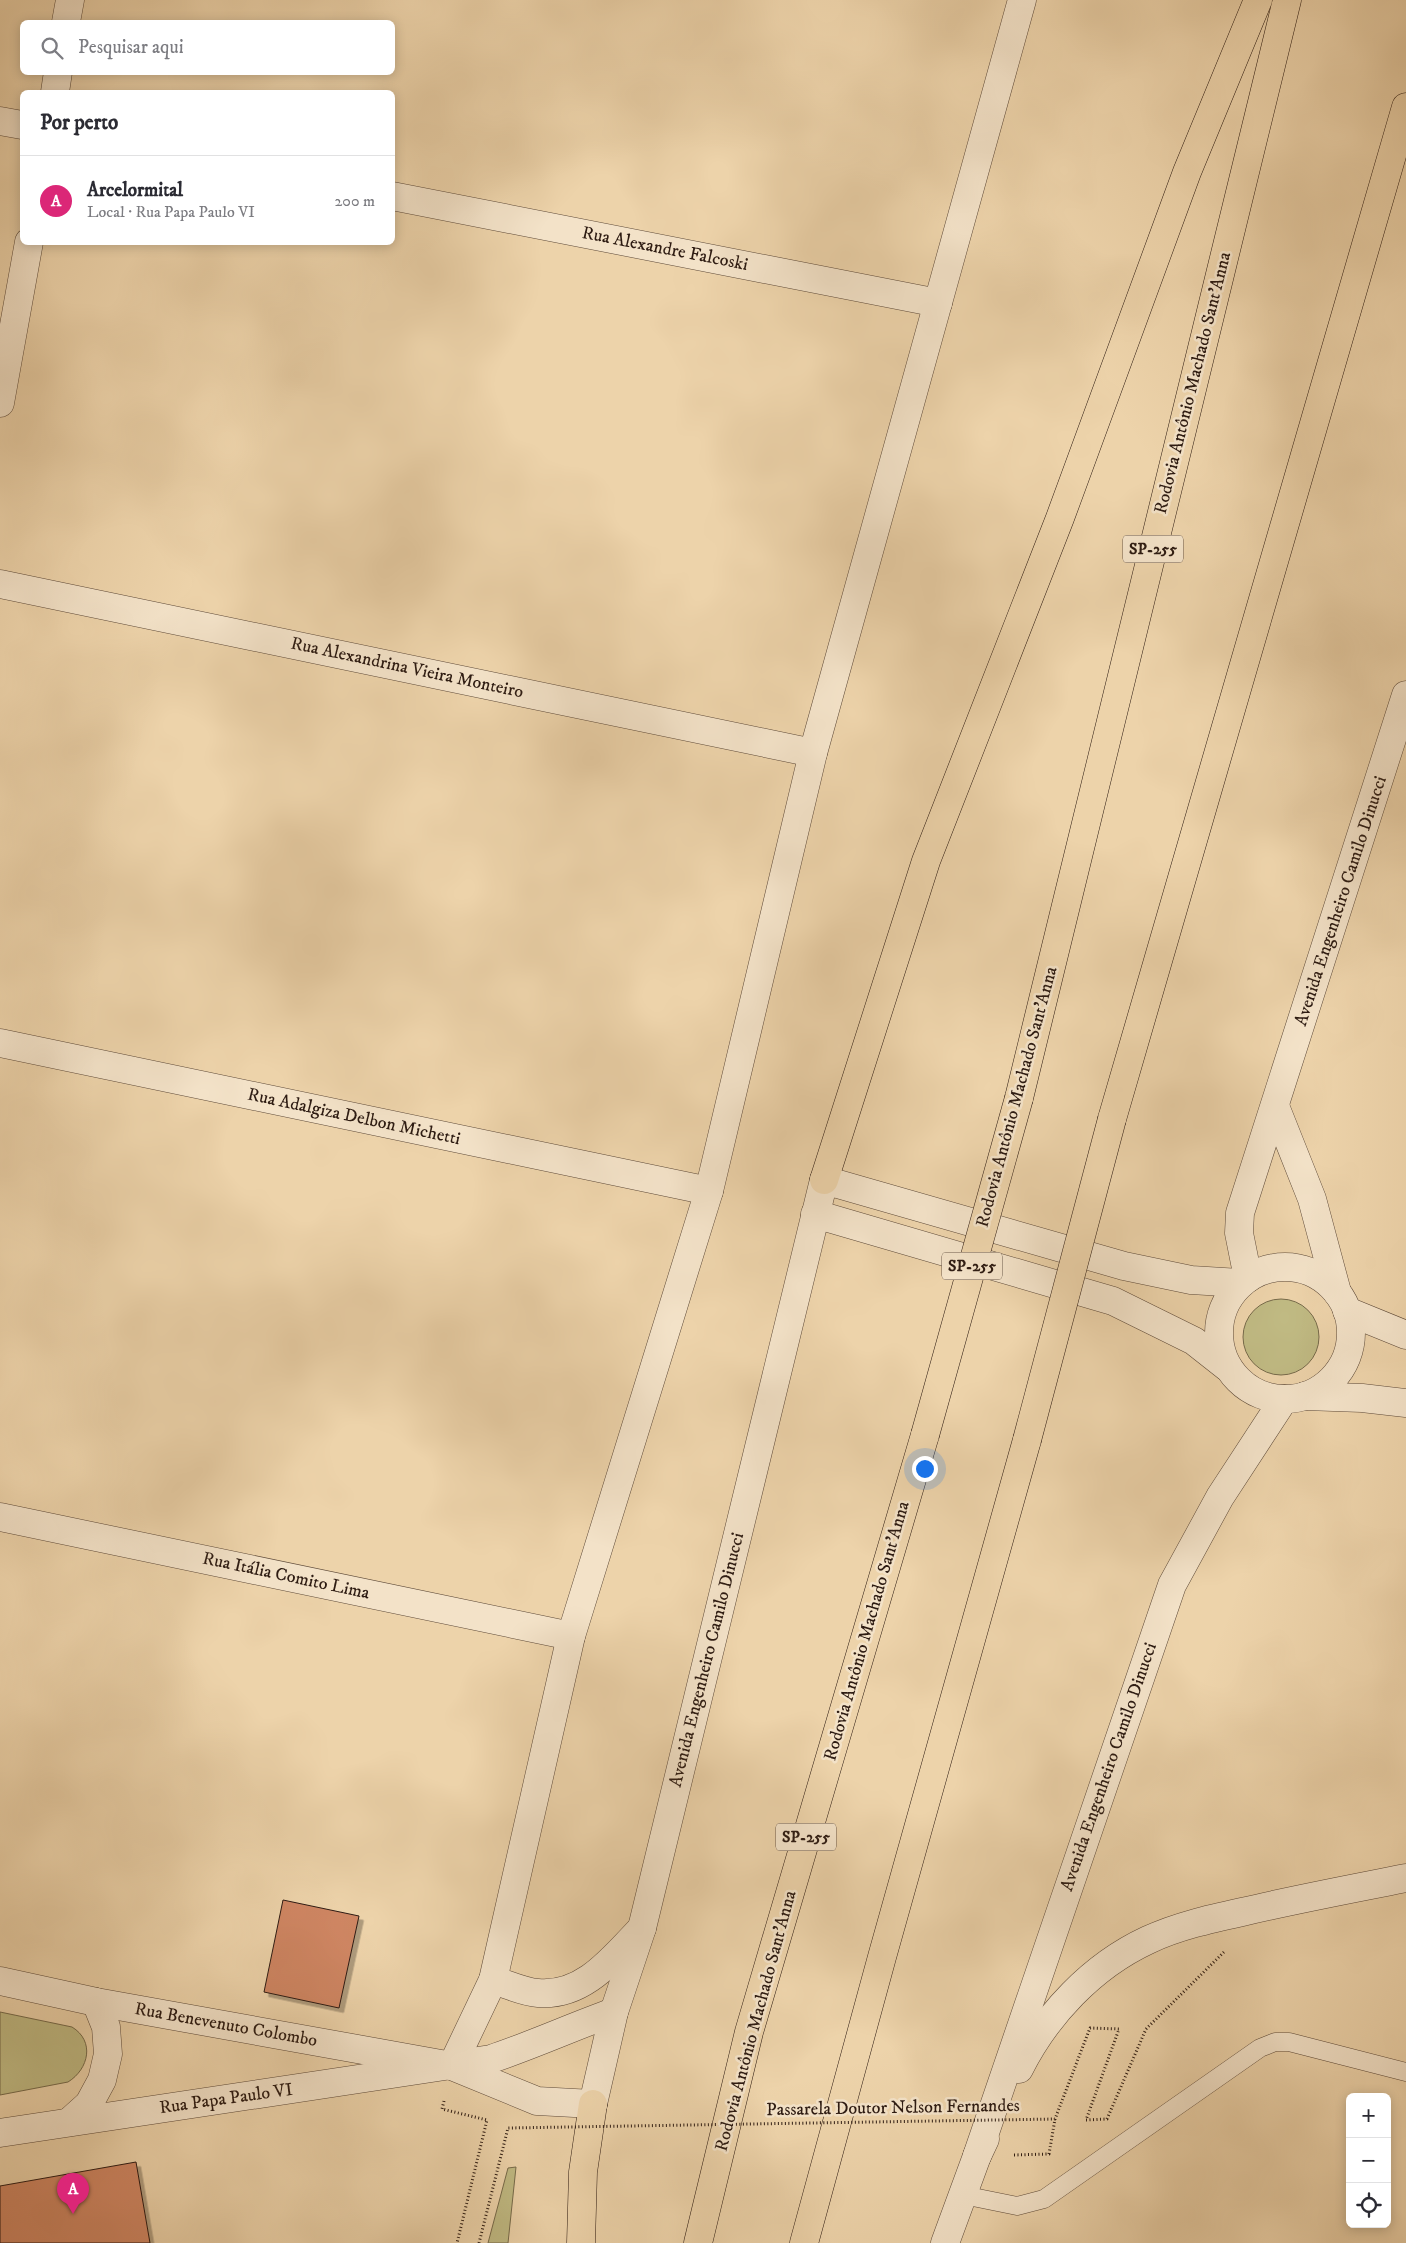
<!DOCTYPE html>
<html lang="pt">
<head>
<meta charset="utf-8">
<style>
	:root { --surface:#fff; --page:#f7f7f7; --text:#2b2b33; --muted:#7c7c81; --line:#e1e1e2; --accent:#db2777 }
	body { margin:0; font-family:"IM FELL DW Pica",serif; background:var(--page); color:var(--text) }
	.controls { position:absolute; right:15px; bottom:15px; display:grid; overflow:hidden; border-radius:8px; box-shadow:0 2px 12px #0003 }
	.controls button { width:45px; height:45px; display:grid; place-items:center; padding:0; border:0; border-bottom:1px solid var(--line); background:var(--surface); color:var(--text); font:25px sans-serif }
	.you { position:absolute; left:924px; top:1468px; width:18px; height:18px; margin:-12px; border:4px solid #fff; border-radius:50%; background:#1a73e8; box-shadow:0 0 0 8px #1a73e833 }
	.badge { display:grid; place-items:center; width:32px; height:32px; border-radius:50%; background:var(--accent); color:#fff; font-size:16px; font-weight:700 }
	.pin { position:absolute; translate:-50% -41px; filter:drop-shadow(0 1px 2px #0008) }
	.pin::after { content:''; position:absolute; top:26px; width:18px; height:15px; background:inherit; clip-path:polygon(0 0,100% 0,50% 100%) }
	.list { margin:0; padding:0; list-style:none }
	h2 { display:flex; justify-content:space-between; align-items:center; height:65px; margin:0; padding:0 20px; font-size:21px }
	h2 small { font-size:16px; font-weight:400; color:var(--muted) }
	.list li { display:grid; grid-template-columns:32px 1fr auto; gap:15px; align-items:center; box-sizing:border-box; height:90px; padding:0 20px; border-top:1px solid var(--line) }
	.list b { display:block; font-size:19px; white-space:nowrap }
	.list p { margin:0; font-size:16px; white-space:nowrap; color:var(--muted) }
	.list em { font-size:16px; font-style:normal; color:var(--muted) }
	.icon { flex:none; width:28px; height:28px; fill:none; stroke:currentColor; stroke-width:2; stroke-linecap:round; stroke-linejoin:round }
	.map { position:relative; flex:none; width:1406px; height:2243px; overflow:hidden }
	.search { position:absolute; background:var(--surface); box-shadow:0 2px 12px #0003; left:20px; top:20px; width:375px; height:55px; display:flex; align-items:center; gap:12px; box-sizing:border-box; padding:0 18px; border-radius:8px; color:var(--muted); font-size:19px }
	.panel { position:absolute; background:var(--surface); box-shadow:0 2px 12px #0003; left:20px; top:90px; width:375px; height:155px; border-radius:8px }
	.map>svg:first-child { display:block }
	.green { fill:#c0ba83; stroke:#766a4a }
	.building { fill:#cf8664; stroke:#2d1b12; filter:url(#shadow) }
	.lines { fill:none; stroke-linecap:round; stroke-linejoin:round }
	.service-casing { stroke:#5d4938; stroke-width:19 }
	.minor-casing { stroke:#5d4938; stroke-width:29 }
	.tertiary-casing { stroke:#5d4938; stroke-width:29 }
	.motorway-casing { stroke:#2d1b12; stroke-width:29 }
	.path { stroke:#2d1b12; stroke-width:3; stroke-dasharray:1 2.5; stroke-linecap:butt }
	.service { stroke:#f3e2c8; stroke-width:18 }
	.minor { stroke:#f3e2c8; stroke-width:28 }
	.tertiary { stroke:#f3e2c8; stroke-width:28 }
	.motorway { stroke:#edd3aa; stroke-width:28 }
	.motorway-bridge-casing { stroke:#2d1b12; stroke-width:29; stroke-linecap:butt }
	.path-bridge { stroke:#2d1b12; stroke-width:3; stroke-dasharray:1 2.5; stroke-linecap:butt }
	.motorway-bridge { stroke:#edd3aa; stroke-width:28 }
	.labels { text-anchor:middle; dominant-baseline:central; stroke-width:5; stroke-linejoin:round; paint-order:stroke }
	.shield { fill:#f3e2c8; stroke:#685749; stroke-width:1 }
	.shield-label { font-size:16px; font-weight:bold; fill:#2d1b12 }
	.street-label { font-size:18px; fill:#2d1b12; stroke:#f3e2c8 }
</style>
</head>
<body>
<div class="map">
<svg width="1406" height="2243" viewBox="0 0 1406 2243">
	<defs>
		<filter id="shadow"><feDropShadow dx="4.5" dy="4.5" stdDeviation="0" flood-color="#0004"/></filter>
	</defs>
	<rect width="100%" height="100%" fill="#edd3aa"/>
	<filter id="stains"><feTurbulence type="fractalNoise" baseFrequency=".004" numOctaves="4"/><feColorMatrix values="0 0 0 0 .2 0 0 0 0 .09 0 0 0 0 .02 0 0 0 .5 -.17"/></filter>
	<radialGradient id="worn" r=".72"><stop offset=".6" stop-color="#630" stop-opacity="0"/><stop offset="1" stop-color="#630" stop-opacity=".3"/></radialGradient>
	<g class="green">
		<circle cx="1281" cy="1337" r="38"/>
		<path d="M0 2012 72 2027C95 2041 89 2069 68 2082L0 2095Z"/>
		<polygon points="516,2167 508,2243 488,2243 508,2168"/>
	</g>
	<g class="building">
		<polygon points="283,1900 359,1916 339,2008 264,1992"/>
		<polygon points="136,2162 150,2243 0,2243 0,2186"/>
	</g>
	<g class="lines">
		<g class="service-casing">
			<polyline id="service" points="963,2195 1017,2206 1044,2199 1260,2048 1275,2042 1289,2042 1406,2072"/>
		</g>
		<g class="minor-casing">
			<g id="minor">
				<polyline points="66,22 70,0"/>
				<polyline points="55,92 58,72"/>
				<polyline points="0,121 22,125"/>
				<polyline points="392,196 938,303"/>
				<polyline points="0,403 29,242"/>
				<polyline points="0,584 813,753"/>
				<polyline points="0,1043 709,1191"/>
				<polyline points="0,1517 571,1636"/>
				<path d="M493 1980C507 1984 523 1992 538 1993 584 1997 613 1958 642 1928"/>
				<polyline points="0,1981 96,2002 452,2066 537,2101 593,2104"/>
				<polyline points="452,2066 493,1980 571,1636 709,1191 813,753 1022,0"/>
				<polyline points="69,2122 89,2104 102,2080 108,2054 106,2027 96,2002"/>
				<path d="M0 2133 491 2059C533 2045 572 2027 614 2012"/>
			</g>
		</g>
		<g class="tertiary-casing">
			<g id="tertiary">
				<polyline points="1275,1106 1312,1199 1337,1292"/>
				<polyline points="815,1214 1113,1301 1194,1341 1227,1367"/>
				<circle cx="1285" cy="1333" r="66"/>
				<polyline points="1248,1278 1239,1233 1240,1213 1406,695"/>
				<polyline points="1347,1311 1406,1335"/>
				<polyline points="1305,1396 1362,1398 1406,1403"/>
				<path d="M1019 2069C1046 2015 1092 1966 1148 1940 1178 1926 1210 1919 1242 1912 1297 1899 1351 1889 1406 1878"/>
				<polyline points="593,2104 614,2012 642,1928 824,1180 1124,1266 1191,1280 1240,1283"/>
				<polyline points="977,2156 1172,1585 1220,1497 1284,1399"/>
				<polyline points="945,2243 977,2156 985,2139"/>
			</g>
		</g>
		<g class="motorway-casing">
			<g id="motorway">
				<polyline points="1019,1098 1287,0"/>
				<polyline points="1112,1119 1406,107"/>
				<polyline points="824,1180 926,861 1060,518 1187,172 1258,0"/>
				<polyline points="581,2243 583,2172 593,2104"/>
				<polyline points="698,2243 749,2032 925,1435"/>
				<polyline points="804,2243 882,1957 1027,1440"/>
			</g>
		</g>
		<g class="path">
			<polyline points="1146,2029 1224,1952"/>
			<polyline points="444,2101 442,2109 487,2120 457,2243"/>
			<polyline points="1014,2155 1049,2154 1055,2119"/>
		</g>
		<use href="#service" class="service"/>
		<use href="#minor" class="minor"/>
		<use href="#tertiary" class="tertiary"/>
		<use href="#motorway" class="motorway"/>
		<g class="motorway-bridge-casing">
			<g id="motorway-bridge">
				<polyline points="925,1435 1019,1098"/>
				<polyline points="1027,1440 1112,1119"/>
			</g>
		</g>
		<polyline class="path-bridge" points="479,2243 508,2128 1055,2119 1090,2028 1119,2029 1086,2120 1107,2119 1146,2029"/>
		<use href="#motorway-bridge" class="motorway-bridge"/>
	</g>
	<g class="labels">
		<g class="shield">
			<rect x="1123" y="535.5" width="60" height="27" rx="4"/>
			<rect x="942" y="1252.5" width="60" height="27" rx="4"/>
			<rect x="776" y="1823.5" width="60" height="27" rx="4"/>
		</g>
		<g class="shield-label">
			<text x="1153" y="549">SP-255</text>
			<text x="972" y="1266">SP-255</text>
			<text x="806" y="1837">SP-255</text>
		</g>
		<g class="street-label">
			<text transform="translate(665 249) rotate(11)">Rua Alexandre Falcoski</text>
			<text transform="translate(1193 383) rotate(-76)">Rodovia Antônio Machado Sant'Anna</text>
			<text transform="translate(407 668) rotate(12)">Rua Alexandrina Vieira Monteiro</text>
			<text transform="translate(1341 901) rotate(-72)">Avenida Engenheiro Camilo Dinucci</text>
			<text transform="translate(1017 1097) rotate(-75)">Rodovia Antônio Machado Sant'Anna</text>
			<text transform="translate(354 1117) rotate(12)">Rua Adalgiza Delbon Michetti</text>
			<text transform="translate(286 1576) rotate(12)">Rua Itália Comito Lima</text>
			<text transform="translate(867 1631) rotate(-74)">Rodovia Antônio Machado Sant'Anna</text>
			<text transform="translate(707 1660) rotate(-76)">Avenida Engenheiro Camilo Dinucci</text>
			<text transform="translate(1109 1767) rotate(-71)">Avenida Engenheiro Camilo Dinucci</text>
			<text transform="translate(756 2021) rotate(-75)">Rodovia Antônio Machado Sant'Anna</text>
			<text transform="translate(226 2025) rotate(10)">Rua Benevenuto Colombo</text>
			<text transform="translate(226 2099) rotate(-8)">Rua Papa Paulo VI</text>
			<text transform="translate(893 2108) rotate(-1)">Passarela Doutor Nelson Fernandes</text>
		</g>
	</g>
	<rect width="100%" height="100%" filter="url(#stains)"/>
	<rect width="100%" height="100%" fill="url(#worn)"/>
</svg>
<div class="controls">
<button>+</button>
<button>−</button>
<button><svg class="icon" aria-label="locate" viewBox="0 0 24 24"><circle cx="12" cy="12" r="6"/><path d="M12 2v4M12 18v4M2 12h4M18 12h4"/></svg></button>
</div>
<div class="you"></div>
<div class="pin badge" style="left:73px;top:2214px">A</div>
<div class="search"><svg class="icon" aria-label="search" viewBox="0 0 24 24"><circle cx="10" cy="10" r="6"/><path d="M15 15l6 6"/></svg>Pesquisar aqui</div>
<section class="panel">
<h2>Por perto<small></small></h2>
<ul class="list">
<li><span class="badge">A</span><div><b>Arcelormital</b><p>Local · Rua Papa Paulo VI</p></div><em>200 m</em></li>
</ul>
</section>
</div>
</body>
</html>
